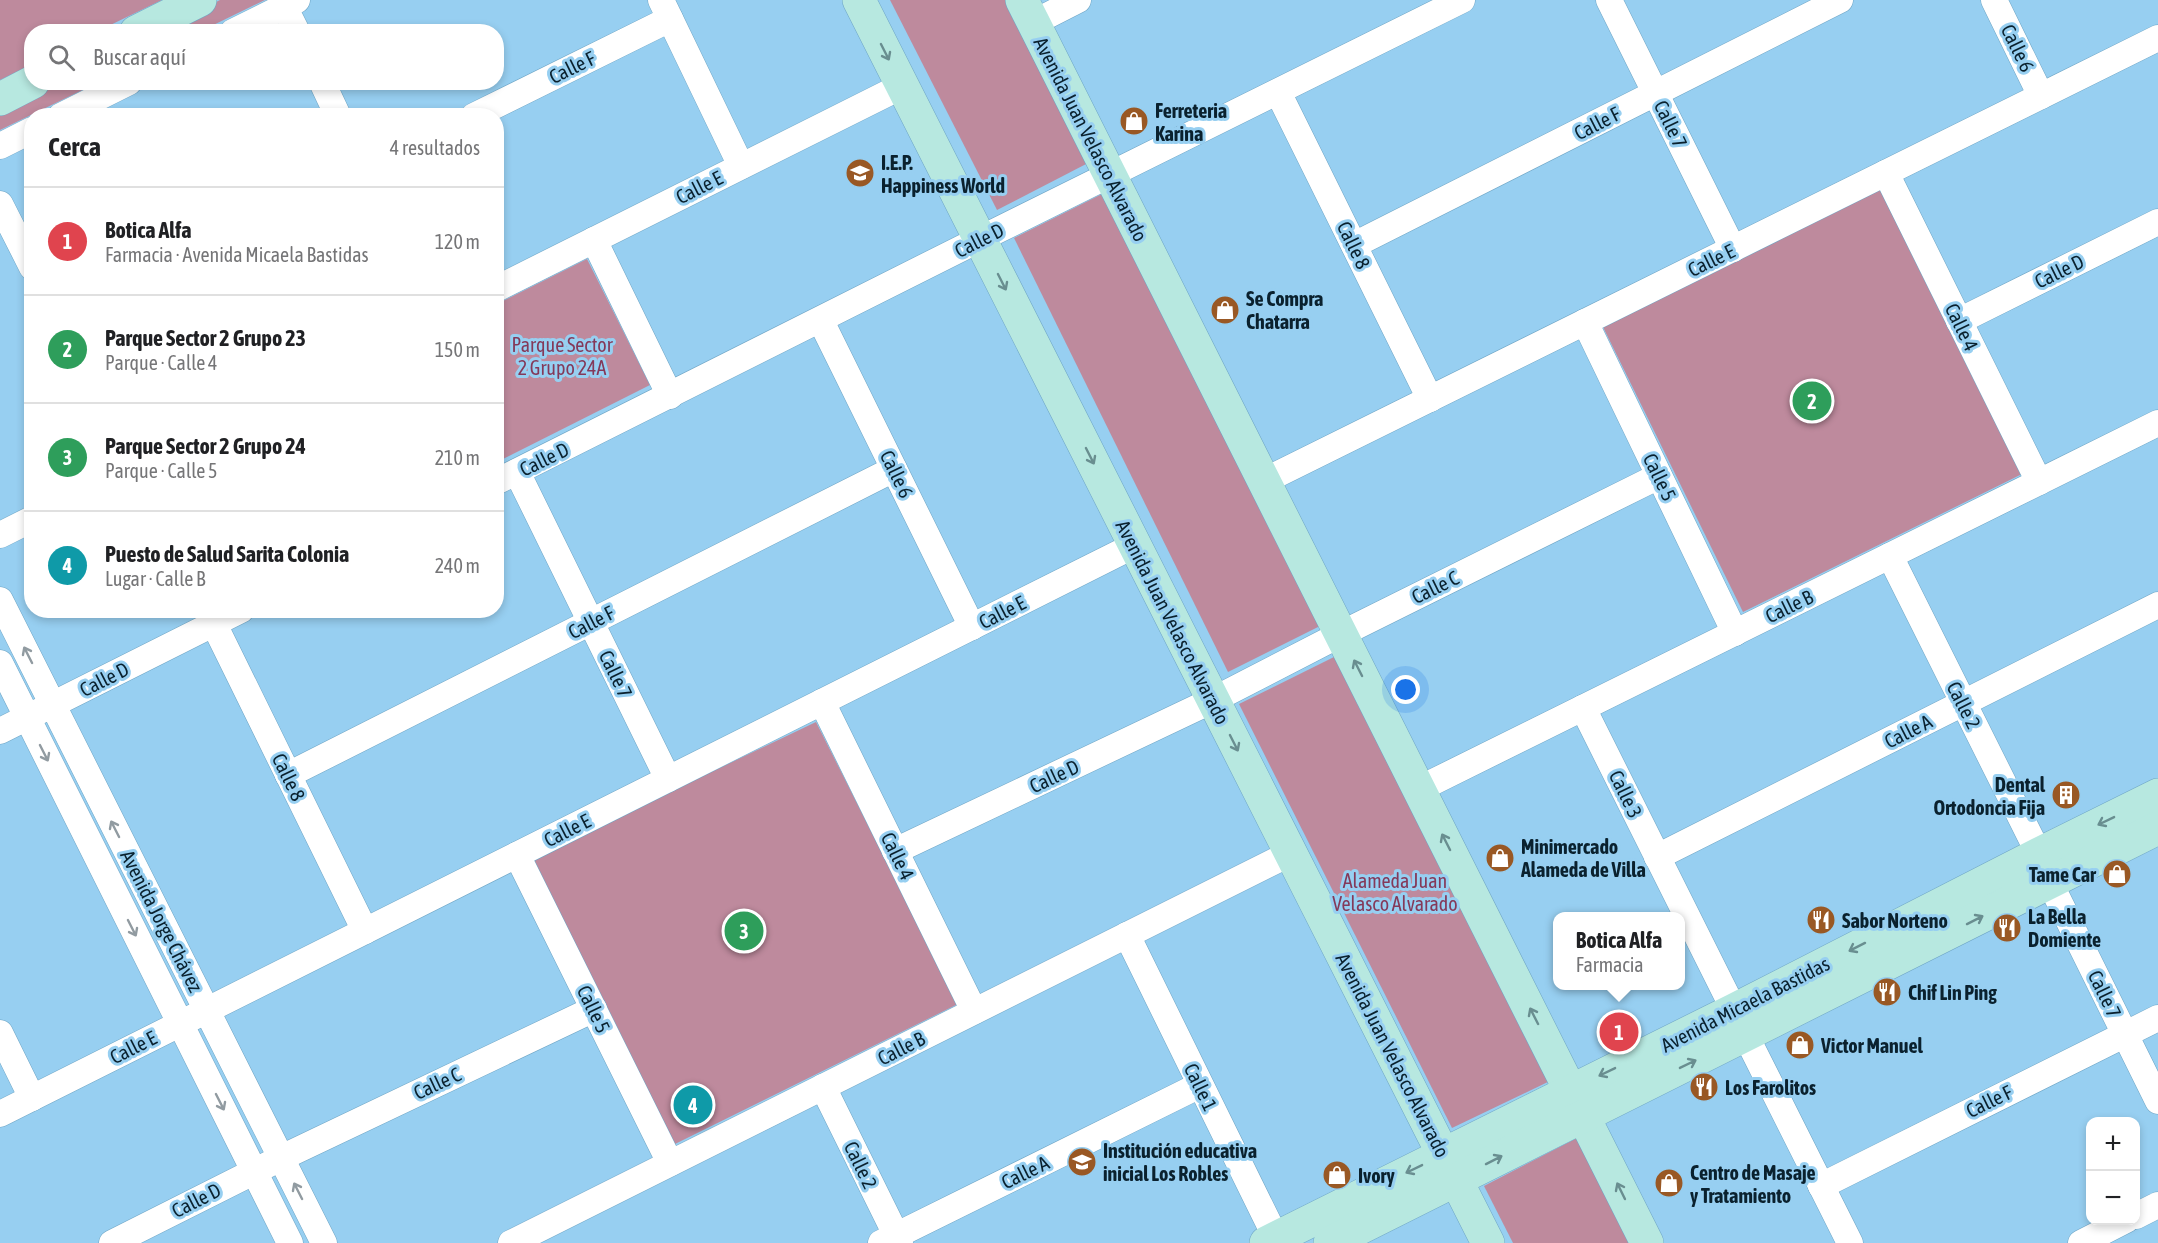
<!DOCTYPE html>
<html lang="es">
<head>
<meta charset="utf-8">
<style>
	:root { --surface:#fff; --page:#f2f2f2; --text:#202124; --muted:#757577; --line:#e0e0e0; --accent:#7c3aed }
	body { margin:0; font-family:"Asap Condensed",sans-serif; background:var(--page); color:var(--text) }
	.controls { position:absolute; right:18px; bottom:18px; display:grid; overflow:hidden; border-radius:12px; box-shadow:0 3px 9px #0003 }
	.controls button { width:54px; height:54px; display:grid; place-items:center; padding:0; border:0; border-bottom:2px solid var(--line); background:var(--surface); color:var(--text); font:30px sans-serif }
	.you { position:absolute; left:1406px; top:690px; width:21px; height:21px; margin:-15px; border:4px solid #fff; border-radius:50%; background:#1a73e8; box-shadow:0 0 0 9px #1a73e833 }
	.badge { display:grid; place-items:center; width:39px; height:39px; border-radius:50%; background:var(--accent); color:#fff; font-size:20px; font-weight:700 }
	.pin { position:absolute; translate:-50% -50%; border:3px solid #fff; box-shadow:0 2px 6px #0006 }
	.popup { position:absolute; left:1553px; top:912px; width:132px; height:78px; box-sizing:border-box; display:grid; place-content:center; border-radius:12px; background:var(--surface); filter:drop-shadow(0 2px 4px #0005); font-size:20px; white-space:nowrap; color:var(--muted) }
	.popup b { font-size:22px; color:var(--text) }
	.popup::after { content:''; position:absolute; left:50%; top:100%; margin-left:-12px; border:12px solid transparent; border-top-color:var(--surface) }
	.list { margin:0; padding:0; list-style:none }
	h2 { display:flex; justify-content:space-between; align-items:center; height:78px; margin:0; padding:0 24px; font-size:26px }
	h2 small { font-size:20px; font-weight:400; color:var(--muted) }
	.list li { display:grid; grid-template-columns:39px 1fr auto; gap:18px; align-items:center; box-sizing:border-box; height:108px; padding:0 24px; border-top:2px solid var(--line) }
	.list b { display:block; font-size:22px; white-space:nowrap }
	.list p { margin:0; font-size:20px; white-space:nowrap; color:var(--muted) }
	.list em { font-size:20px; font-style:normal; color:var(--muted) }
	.icon { flex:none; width:33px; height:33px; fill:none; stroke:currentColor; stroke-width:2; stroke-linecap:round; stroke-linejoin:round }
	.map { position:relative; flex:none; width:2158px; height:1243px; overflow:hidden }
	.search { position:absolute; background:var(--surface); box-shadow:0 3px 9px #0003; left:24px; top:24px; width:480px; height:66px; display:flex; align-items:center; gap:15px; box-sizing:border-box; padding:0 21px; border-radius:24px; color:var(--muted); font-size:22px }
	.panel { position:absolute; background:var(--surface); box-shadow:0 3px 9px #0003; left:24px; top:108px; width:480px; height:510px; border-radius:24px }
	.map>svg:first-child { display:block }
	.green { fill:#be8a9d }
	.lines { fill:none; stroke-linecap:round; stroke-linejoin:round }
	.street-casing { stroke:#6ea5c5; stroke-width:27 }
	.secondary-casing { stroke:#6ea5c5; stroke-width:34 }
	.street { stroke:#fff; stroke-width:26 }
	.secondary { stroke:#b7e8e0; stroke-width:33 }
	.oneway { stroke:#698e90 }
	.oneway2 { stroke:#919ba1 }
	.labels { text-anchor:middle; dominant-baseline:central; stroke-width:6; stroke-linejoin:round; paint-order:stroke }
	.street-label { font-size:20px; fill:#0a212e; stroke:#97cff1 }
	.poi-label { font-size:20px; font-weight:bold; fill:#0a212e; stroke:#97cff1; text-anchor:start }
	.park-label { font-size:20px; fill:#843959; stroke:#97cff1 }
</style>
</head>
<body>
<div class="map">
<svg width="2158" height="1243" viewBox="0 0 2158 1243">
	<rect width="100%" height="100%" fill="#97cff1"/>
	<g class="green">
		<polygon points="0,0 162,0 98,31 32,32 31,65 0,80"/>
		<polygon points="220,0 265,0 201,31 157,32"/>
		<polygon points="890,0 1008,0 1090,162 997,210"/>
		<polygon points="54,83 97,83 0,130 0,109"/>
		<polygon points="1881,188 2022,474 1743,612 1603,327"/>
		<polygon points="1106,192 1320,626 1228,672 1014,238"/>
		<polygon points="587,259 650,385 497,462 497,304"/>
		<polygon points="1338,655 1552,1080 1452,1128 1239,704"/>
		<polygon points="816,722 958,1004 675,1144 531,858"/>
		<polygon points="1577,1138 1630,1243 1513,1243 1484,1186"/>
	</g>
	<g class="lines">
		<g class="street-casing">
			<g id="street">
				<polyline points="661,0 741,166"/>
				<polyline points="1609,0 1733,249"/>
				<polyline points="1994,0 2041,96"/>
				<polyline points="284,6 297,32"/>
				<polyline points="1033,23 1078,0"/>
				<polyline points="233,32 297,0"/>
				<polyline points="322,82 338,116"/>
				<polyline points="1278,92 1430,399"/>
				<polyline points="61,116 129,82"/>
				<polyline points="474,116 670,19"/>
				<polyline points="0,146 32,130"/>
				<polyline points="1886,173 2039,482"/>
				<polyline points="0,204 32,267"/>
				<polyline points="594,240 670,396"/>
				<polyline points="1354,245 1840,0"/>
				<polyline points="496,289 902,86"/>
				<polyline points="821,321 972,627"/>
				<polyline points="1959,321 2158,222"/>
				<polyline points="1585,322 1735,633"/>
				<polyline points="517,472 668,779"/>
				<polyline points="1264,481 2158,38"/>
				<polyline points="496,482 980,239 1462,0"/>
				<polyline points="0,535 32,519"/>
				<polyline points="1890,556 2039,854 2050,883 2158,1101"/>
				<polyline points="0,600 324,1243"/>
				<polyline points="214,624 365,931"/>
				<polyline points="0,663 290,1243"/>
				<polyline points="822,702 974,1011"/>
				<polyline points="1583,708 1734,1010"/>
				<polyline points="0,731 241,610"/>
				<polyline points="288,775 894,469"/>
				<polyline points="1419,789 2158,423"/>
				<polyline points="895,851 1213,700 1341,634 1659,476"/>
				<polyline points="517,855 670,1163"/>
				<polyline points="1657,857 2158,605"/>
				<polyline points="1127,935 1276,1238"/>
				<polyline points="0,1033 32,1098"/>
				<polyline points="1746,1036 1850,1243"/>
				<polyline points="823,1087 900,1243"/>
				<polyline points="0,1114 1135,545"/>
				<polyline points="1821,1186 2158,1018"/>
				<polyline points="2136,1216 2158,1205"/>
				<polyline points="112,1243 281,1158 594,1009"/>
				<polyline points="511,1243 1291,853"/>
				<polyline points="881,1243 1200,1085"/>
				<polyline points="2081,1243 2126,1220"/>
			</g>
		</g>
		<g class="secondary-casing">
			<g id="secondary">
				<polyline points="859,0 1488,1243"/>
				<polyline points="1022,0 1647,1243"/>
				<polyline points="136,32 200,0"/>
				<polyline points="0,99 33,82"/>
				<polyline points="1266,1243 1734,1010 2039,854 2158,795"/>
				<polyline points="1330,1243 2158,828"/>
			</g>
		</g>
		<use href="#street" class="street"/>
		<use href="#secondary" class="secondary"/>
	</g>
	<defs><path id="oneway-shaft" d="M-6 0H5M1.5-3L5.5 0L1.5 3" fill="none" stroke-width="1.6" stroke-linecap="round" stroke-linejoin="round" transform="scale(1.5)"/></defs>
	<g class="oneway">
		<use href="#oneway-shaft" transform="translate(885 52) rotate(63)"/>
		<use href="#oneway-shaft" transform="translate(1002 282) rotate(63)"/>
		<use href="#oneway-shaft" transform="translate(1090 456) rotate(63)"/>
		<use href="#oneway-shaft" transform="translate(1358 668) rotate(-117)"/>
		<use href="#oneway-shaft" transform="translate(1234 743) rotate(63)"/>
		<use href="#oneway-shaft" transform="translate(2106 821) rotate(154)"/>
		<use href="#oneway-shaft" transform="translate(1446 842) rotate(-117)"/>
		<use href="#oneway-shaft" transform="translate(1975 920) rotate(-27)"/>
		<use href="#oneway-shaft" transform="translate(1857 947) rotate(153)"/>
		<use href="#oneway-shaft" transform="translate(1534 1016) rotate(-117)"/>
		<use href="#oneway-shaft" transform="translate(1688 1064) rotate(-26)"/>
		<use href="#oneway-shaft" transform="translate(1607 1072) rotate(154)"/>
		<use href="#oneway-shaft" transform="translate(1494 1160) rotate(-27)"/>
		<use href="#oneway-shaft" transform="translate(1414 1169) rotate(154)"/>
		<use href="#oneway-shaft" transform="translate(1621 1191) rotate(-116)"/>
	</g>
	<g class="oneway2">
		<use href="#oneway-shaft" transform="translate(28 655) rotate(-117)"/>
		<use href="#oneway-shaft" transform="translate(44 753) rotate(63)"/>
		<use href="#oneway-shaft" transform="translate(115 829) rotate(-117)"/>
		<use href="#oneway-shaft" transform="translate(132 928) rotate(63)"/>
		<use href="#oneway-shaft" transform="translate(220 1102) rotate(63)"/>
		<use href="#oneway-shaft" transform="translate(298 1191) rotate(-117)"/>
	</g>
	<defs>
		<g id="shop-disc" transform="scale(1.5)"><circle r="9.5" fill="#995824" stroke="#97cff1"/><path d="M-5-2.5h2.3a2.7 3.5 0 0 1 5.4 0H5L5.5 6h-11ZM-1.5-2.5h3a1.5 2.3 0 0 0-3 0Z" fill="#fff"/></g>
		<g id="school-disc" transform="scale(1.5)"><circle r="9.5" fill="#995824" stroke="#97cff1"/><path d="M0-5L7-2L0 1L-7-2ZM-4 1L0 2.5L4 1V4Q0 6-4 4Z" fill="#fff"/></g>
		<g id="building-disc" transform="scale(1.5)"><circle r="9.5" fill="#995824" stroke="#97cff1"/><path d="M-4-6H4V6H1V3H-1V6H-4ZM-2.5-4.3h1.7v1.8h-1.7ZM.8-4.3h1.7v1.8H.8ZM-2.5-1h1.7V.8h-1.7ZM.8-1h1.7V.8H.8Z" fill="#fff"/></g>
		<g id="restaurant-disc" transform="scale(1.5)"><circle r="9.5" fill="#995824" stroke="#97cff1"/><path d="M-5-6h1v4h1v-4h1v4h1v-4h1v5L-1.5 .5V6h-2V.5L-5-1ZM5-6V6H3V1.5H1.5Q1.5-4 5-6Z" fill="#fff"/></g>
	</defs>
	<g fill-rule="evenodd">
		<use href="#shop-disc" x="1134" y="121"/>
		<use href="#school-disc" x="860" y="173"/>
		<use href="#shop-disc" x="1225" y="310"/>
		<use href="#building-disc" x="2066" y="795"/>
		<use href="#shop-disc" x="1500" y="858"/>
		<use href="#shop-disc" x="2117" y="874"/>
		<use href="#restaurant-disc" x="1821" y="920"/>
		<use href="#restaurant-disc" x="2007" y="928"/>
		<use href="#restaurant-disc" x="1887" y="992"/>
		<use href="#shop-disc" x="1800" y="1045"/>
		<use href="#restaurant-disc" x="1704" y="1087"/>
		<use href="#school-disc" x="1082" y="1162"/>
		<use href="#shop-disc" x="1337" y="1175"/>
		<use href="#shop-disc" x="1669" y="1183"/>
	</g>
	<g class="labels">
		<g class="street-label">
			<text transform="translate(2018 48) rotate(64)">Calle 6</text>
			<text transform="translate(572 67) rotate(-26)">Calle F</text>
			<text transform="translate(1597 123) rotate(-27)">Calle F</text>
			<text transform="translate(1671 124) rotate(64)">Calle 7</text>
			<text transform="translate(1091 139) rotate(63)">Avenida Juan Velasco Alvarado</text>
			<text transform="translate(699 187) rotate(-27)">Calle E</text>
			<text transform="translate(979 240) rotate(-27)">Calle D</text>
			<text transform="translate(1354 245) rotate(64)">Calle 8</text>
			<text transform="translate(1711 260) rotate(-26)">Calle E</text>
			<text transform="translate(2059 271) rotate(-26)">Calle D</text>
			<text transform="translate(1962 327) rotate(64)">Calle 4</text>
			<text transform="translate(544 459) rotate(-26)">Calle D</text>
			<text transform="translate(897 474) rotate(64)">Calle 6</text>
			<text transform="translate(1660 477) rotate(64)">Calle 5</text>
			<text transform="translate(1435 587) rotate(-26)">Calle C</text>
			<text transform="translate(1789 606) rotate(-26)">Calle B</text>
			<text transform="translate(1002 612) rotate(-27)">Calle E</text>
			<text transform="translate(591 622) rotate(-27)">Calle F</text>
			<text transform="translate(1173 622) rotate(63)">Avenida Juan Velasco Alvarado</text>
			<text transform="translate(616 674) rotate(64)">Calle 7</text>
			<text transform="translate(104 679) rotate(-27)">Calle D</text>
			<text transform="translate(1964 705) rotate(63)">Calle 2</text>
			<text transform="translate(1908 731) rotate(-27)">Calle A</text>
			<text transform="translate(1054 776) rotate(-25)">Calle D</text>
			<text transform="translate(289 777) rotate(64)">Calle 8</text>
			<text transform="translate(1626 794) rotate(64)">Calle 3</text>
			<text transform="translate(567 830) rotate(-27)">Calle E</text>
			<text transform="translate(898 856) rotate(64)">Calle 4</text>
			<text transform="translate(162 921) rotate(63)">Avenida Jorge Chávez</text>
			<text transform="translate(2105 994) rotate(64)">Calle 7</text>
			<text transform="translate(1745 1004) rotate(-27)">Avenida Micaela Bastidas</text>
			<text transform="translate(594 1009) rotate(64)">Calle 5</text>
			<text transform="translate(133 1047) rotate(-27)">Calle E</text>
			<text transform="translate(901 1048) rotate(-27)">Calle B</text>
			<text transform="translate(1393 1055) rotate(63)">Avenida Juan Velasco Alvarado</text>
			<text transform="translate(437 1083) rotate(-25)">Calle C</text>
			<text transform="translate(1201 1087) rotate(64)">Calle 1</text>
			<text transform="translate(1989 1101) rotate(-26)">Calle F</text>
			<text transform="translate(861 1165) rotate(64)">Calle 2</text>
			<text transform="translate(1025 1172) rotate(-26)">Calle A</text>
			<text transform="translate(196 1200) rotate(-27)">Calle D</text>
		</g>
		<g class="poi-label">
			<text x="1155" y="110">Ferreteria<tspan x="1155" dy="23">Karina</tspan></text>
			<text x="881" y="162">I.E.P.<tspan x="881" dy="23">Happiness World</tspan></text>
			<text x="1246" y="298">Se Compra<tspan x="1246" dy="23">Chatarra</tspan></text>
			<text x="2045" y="784" text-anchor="end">Dental<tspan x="2045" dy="23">Ortodoncia Fija</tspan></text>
			<text x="1521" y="846">Minimercado<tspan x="1521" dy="23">Alameda de Villa</tspan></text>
			<text x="2096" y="874" text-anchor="end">Tame Car</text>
			<text x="2028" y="916">La Bella<tspan x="2028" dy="23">Domiente</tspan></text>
			<text x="1842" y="920">Sabor Norteno</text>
			<text x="1908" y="992">Chif Lin Ping</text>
			<text x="1821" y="1045">Victor Manuel</text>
			<text x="1725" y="1087">Los Farolitos</text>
			<text x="1103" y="1150">Institución educativa<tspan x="1103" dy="23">inicial Los Robles</tspan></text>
			<text x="1690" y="1172">Centro de Masaje<tspan x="1690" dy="23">y Tratamiento</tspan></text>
			<text x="1358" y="1175">Ivory</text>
		</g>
		<g class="park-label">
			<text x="562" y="344">Parque Sector<tspan x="562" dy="23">2 Grupo 24A</tspan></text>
			<text x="1395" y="880">Alameda Juan<tspan x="1395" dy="23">Velasco Alvarado</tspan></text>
		</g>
	</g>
</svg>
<div class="controls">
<button>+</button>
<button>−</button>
</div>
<div class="you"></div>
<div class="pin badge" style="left:1619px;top:1032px;background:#e0444e">1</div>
<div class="popup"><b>Botica Alfa</b>Farmacia</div>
<div class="pin badge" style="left:1812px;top:401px;background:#2e9e5b">2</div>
<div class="pin badge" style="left:744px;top:931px;background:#2e9e5b">3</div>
<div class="pin badge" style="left:693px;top:1105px;background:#0f9aa8">4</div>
<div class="search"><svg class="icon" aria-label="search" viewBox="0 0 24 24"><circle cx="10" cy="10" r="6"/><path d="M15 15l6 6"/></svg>Buscar aquí</div>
<section class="panel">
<h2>Cerca<small>4 resultados</small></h2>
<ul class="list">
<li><span class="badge" style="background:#e0444e">1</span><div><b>Botica Alfa</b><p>Farmacia · Avenida Micaela Bastidas</p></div><em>120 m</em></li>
<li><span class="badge" style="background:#2e9e5b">2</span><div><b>Parque Sector 2 Grupo 23</b><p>Parque · Calle 4</p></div><em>150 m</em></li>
<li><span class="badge" style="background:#2e9e5b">3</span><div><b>Parque Sector 2 Grupo 24</b><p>Parque · Calle 5</p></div><em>210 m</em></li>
<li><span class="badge" style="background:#0f9aa8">4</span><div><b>Puesto de Salud Sarita Colonia</b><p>Lugar · Calle B</p></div><em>240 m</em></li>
</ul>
</section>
</div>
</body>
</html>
